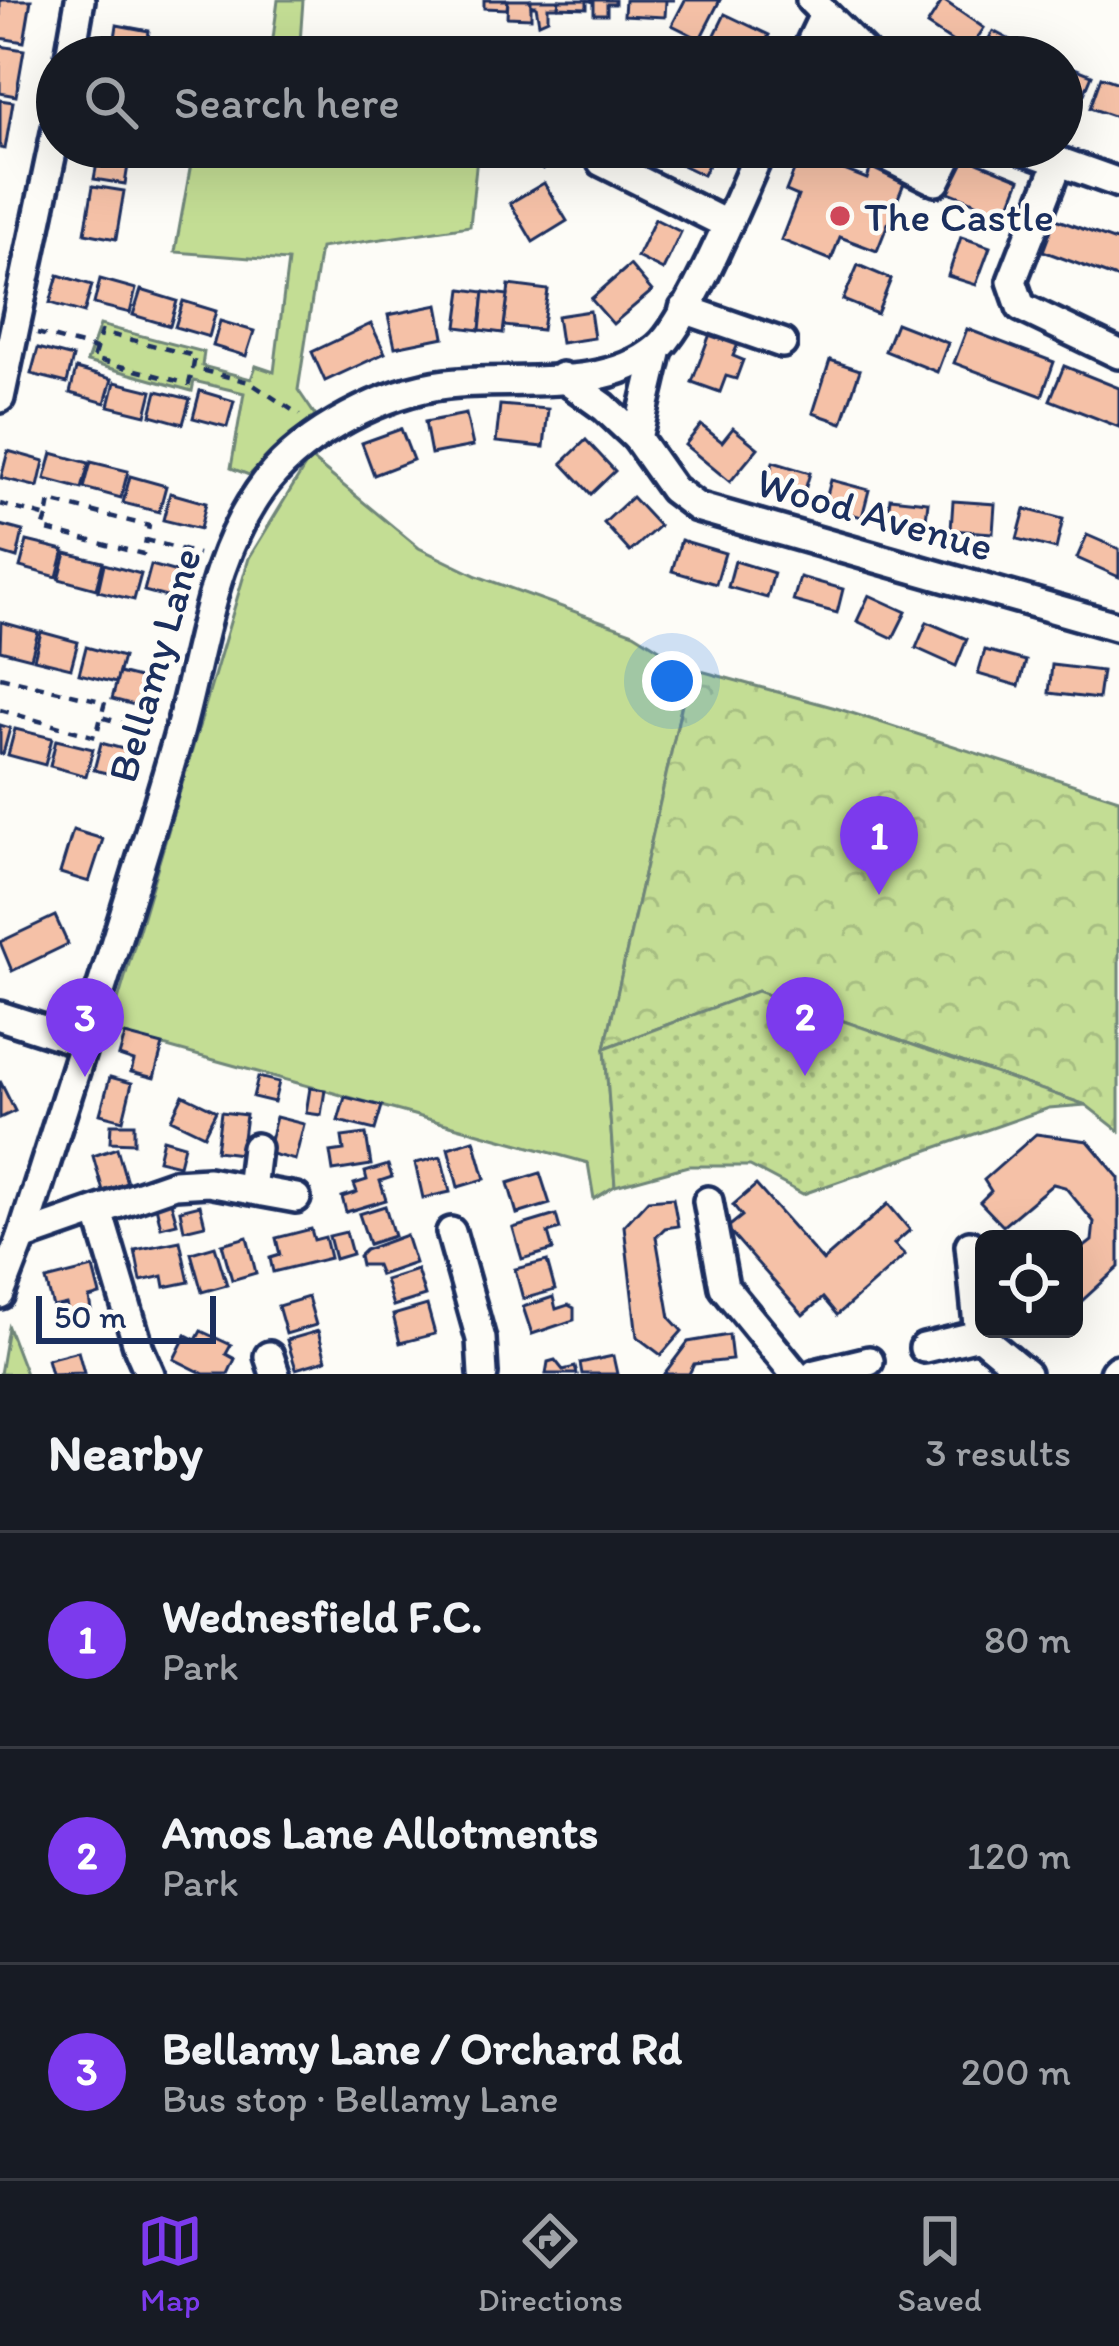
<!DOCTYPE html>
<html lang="en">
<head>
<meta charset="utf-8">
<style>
	:root { --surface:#171b24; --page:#242831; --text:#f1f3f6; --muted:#9ea1a6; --line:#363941; --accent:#7c3aed }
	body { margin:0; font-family:Itim,sans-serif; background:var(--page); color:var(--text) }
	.controls { position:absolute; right:36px; bottom:36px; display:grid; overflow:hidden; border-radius:18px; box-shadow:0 12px 48px #0002 }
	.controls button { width:108px; height:108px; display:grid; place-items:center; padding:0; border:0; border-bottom:3px solid var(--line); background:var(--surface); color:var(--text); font:60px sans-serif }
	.scale { position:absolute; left:36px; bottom:30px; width:180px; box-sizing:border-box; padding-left:12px; border:6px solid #1b2f5e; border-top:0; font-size:33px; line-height:42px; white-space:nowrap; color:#1b2f5e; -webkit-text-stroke:9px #fdfcf7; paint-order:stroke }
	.you { position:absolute; left:672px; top:681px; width:42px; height:42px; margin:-30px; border:9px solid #fff; border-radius:50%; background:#1a73e8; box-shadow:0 0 0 18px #1a73e833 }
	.badge { display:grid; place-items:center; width:78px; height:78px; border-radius:50%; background:var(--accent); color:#fff; font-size:39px; font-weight:700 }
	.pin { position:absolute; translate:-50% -99px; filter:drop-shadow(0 3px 6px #0008) }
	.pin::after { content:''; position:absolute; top:63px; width:42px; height:36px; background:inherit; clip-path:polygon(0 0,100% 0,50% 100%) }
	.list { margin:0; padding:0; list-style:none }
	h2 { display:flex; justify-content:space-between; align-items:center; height:156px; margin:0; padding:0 48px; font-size:51px }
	h2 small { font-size:39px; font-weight:400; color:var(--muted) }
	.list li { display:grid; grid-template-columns:78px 1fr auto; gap:36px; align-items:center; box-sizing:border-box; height:216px; padding:0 48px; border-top:3px solid var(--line) }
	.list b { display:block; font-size:45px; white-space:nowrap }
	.list p { margin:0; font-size:39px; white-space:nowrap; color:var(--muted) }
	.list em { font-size:39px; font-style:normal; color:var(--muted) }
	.icon { flex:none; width:66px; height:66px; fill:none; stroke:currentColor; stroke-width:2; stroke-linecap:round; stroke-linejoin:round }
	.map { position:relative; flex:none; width:1119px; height:1374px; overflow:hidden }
	.search { position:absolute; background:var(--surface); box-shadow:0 12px 48px #0002; left:36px; right:36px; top:36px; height:132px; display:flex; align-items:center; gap:30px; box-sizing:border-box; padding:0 42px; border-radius:66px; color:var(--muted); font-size:45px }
	.sheet { height:804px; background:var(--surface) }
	nav { display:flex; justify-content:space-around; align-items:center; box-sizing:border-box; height:168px; border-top:3px solid var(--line); background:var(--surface); font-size:33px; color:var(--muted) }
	nav a { display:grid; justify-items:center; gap:6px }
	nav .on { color:var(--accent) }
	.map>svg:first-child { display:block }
	.grass { fill:#c3dd94; stroke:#6f8679; stroke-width:3 }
	.forest { fill:url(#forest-crowns); stroke:#6f8679; stroke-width:3 }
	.garden { fill:url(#garden-dots); stroke:#6f8679; stroke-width:3 }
	.building { fill:#f5c1a7; stroke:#1b2f5e; stroke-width:3 }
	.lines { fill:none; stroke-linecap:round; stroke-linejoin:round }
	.minor-casing { stroke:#1b2f5e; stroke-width:36 }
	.major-casing { stroke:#1b2f5e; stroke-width:42 }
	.path { stroke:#1b2f5e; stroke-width:4.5; stroke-dasharray:9 9; stroke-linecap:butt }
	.minor { stroke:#fdfcf7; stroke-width:27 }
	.major { stroke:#fdfcf7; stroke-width:33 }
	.poi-dot { fill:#d1495b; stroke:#fdfcf7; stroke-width:4.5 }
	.labels { text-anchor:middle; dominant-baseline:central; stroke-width:9; stroke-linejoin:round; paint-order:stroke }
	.poi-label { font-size:42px; fill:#1b2f5e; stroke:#fdfcf7; text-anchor:start }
	.street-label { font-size:42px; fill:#1b2f5e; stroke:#fdfcf7 }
</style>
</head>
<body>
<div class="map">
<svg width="1119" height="1374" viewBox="0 0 1119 1374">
	<defs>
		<pattern id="forest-crowns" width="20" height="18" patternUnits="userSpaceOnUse" patternTransform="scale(3)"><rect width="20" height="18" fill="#c3dd94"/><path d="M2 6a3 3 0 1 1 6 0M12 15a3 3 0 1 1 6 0" fill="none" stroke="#a7be82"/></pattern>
		<pattern id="garden-dots" width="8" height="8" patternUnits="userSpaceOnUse" patternTransform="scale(3)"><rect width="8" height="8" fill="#c3dd94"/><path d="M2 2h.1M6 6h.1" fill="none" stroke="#a7be82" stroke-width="1.8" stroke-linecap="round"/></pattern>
	</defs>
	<rect width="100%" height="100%" fill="#fdfcf7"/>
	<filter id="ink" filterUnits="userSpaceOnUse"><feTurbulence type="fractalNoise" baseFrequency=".00833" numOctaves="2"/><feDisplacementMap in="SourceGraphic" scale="24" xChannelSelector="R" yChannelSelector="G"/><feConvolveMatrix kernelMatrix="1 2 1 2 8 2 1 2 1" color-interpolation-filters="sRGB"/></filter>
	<g filter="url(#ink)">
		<g class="grass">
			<polygon points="278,0 303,0 299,57 210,57 212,42 271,54"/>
			<polygon points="194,147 478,147 470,226 320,248 298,390 315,415 249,475 231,468 244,393 194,381 192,391 87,362 100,325 204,352 202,366 251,379 256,366 274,372 288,261 175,252"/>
			<polygon points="310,458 419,548 477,576 634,633 690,668 605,1048 615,1186 594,1199 588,1163 109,1031 249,558"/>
			<polygon points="8,1327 26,1374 0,1374"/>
		</g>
		<polygon class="forest" points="690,668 836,708 1119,799 1119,1131 1086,1105 757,991 605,1048"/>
		<polygon class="garden" points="757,991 1086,1105 1049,1108 803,1194 750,1166 688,1166 615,1186 605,1048"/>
		<g class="building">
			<polygon points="0,0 31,0 24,42 0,38"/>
			<polygon points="484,0 508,0 507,9 484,8"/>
			<polygon points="508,0 531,0 531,18 507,17"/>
			<polygon points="531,0 559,0 558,7 548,7 548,19 539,23 536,6 531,6"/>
			<polygon points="559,0 587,0 587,8 558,7"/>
			<polygon points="587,0 615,0 615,4 607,4 607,14 594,14 594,2"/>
			<polygon points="625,0 675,0 666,0 665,17 624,15"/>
			<polygon points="685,0 720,0 700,39 672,25"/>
			<polygon points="943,0 984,28 968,52 927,25"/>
			<polygon points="725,14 769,35 758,57 724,57 708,49"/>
			<polygon points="117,25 149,31 145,57 112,57"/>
			<polygon points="993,31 1037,54 1035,57 979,57"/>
			<polygon points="0,46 24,50 16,96 0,93"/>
			<polygon points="1062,63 1092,75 1079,106 1062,100"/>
			<polygon points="1101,77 1119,83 1119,118 1090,108"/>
			<polygon points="0,100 13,102 5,149 0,148"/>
			<polygon points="100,147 131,147 125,184 94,179"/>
			<polygon points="515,147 554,147 543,169 512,154"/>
			<polygon points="673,147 717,147 703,175 668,158"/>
			<polygon points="801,153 867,179 872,164 906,178 877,251 840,237 831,260 781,240 798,196 786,191"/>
			<polygon points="960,155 1020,179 1006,215 946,191"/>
			<polygon points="544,183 567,221 533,242 510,203"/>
			<polygon points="93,186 124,191 116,239 85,233"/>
			<polygon points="655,219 681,232 663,270 637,257"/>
			<polygon points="1055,219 1119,242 1119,279 1043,251"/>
			<polygon points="961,237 990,247 976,285 948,276"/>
			<polygon points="630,265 652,291 613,324 591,299"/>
			<polygon points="858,265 891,279 877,314 843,300"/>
			<polygon points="58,275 92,285 84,313 50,303"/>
			<polygon points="100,279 136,289 130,313 94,304"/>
			<polygon points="509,285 548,290 542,330 504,326"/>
			<polygon points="462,289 484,292 480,330 457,327"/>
			<polygon points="141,290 177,301 170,326 133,315"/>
			<polygon points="484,292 508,295 503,333 480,330"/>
			<polygon points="183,301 216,311 209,337 175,327"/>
			<polygon points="438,305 444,337 395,347 388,315"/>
			<polygon points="590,311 594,338 561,343 557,316"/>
			<polygon points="220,321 254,331 246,356 213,346"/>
			<polygon points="896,323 948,343 937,372 885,351"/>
			<polygon points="371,324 385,353 325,381 312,352"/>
			<polygon points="967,329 1054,362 1042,396 954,363"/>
			<polygon points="710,334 738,344 733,356 743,360 736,379 726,376 720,392 692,382"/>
			<polygon points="38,348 73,357 67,383 31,374"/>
			<polygon points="830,360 860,370 842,423 813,413"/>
			<polygon points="1064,366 1119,388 1119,427 1050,400"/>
			<polygon points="76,369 112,379 105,403 70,393"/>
			<polygon points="115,382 152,391 146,415 109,406"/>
			<polygon points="157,391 190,399 183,424 151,415"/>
			<polygon points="200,391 234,401 227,427 193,418"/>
			<polygon points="500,405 548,409 544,447 496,442"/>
			<polygon points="466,414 473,446 431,454 425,422"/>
			<polygon points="701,425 722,442 733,428 758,448 730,482 685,445"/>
			<polygon points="401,429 413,460 374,475 362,443"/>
			<polygon points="586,440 615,471 591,494 562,463"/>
			<polygon points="8,451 44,461 38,487 1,478"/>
			<polygon points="52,453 89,463 82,489 45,479"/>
			<polygon points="91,462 128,471 121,498 84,488"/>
			<polygon points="773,462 810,473 802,500 765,489"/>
			<polygon points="130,476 166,486 159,512 123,503"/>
			<polygon points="831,480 869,490 862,517 824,507"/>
			<polygon points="170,493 206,503 200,529 163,520"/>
			<polygon points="632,497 659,526 630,552 604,523"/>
			<polygon points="890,498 928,502 925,528 887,524"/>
			<polygon points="953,501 995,504 993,533 951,530"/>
			<polygon points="1025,509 1063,519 1056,549 1017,539"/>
			<polygon points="0,525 23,531 17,558 0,553"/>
			<polygon points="1087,535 1119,549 1119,577 1077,558"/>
			<polygon points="681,540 725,553 716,584 672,571"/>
			<polygon points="27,541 64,550 57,577 20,567"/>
			<polygon points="66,553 103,562 96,589 59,579"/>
			<polygon points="735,561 774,573 767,598 728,587"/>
			<polygon points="104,564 141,574 134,600 98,591"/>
			<polygon points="151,565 188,575 181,601 144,591"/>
			<polygon points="800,577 843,589 837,613 793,601"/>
			<polygon points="869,595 906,612 893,638 857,621"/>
			<polygon points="1,622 38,632 31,658 0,650"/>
			<polygon points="927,622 967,639 956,666 916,648"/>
			<polygon points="41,632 78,642 71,668 34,659"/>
			<polygon points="86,647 123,657 116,683 79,674"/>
			<polygon points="985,650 1026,661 1019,686 978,674"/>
			<polygon points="1052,665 1102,671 1098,699 1049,693"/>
			<polygon points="119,673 155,682 149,709 112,699"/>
			<polygon points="0,725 10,728 3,754 0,754"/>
			<polygon points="15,729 52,738 45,765 8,755"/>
			<polygon points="56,740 93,749 86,776 50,766"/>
			<polygon points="101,743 138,753 131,779 94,770"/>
			<polygon points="73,830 103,839 89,882 60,873"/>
			<polygon points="55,916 68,944 12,971 0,942"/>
			<polygon points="125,1035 163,1045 154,1078 131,1072 134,1061 119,1056"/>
			<polygon points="110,1077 132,1083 123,1120 100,1114"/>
			<polygon points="258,1077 279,1082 274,1102 253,1097"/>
			<polygon points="0,1081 15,1111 0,1118"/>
			<polygon points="310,1088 325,1090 321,1115 306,1113"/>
			<polygon points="183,1095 216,1111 204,1135 171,1119"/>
			<polygon points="345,1097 382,1106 375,1130 338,1121"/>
			<polygon points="221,1112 246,1115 241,1154 216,1151"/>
			<polygon points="276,1117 304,1124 295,1160 267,1153"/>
			<polygon points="111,1124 134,1124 134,1143 110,1142"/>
			<polygon points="366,1134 371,1165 333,1171 330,1152 344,1150 342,1137"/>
			<polygon points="1036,1134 1088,1141 1119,1178 1119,1267 1074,1308 1074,1255 1092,1241 1094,1222 1065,1187 1053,1184 1003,1226 980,1202 991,1191 984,1180"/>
			<polygon points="163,1139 184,1145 179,1165 158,1160"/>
			<polygon points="474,1140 485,1179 458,1187 448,1148"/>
			<polygon points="117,1148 127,1183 103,1191 93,1156"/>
			<polygon points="441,1157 450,1192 423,1198 415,1163"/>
			<polygon points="388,1165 392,1177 380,1181 386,1200 346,1212 342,1197 357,1192 354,1184 367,1180 365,1172"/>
			<polygon points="540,1173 550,1204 517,1214 508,1183"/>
			<polygon points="756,1185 823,1261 888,1204 910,1230 894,1244 905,1255 837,1315 823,1298 803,1315 727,1228 742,1216 733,1205"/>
			<polygon points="673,1198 678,1226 665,1228 656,1237 670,1318 682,1331 661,1355 637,1337 624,1226 648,1200"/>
			<polygon points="171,1202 177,1223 161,1227 156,1206"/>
			<polygon points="200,1205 205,1225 184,1230 180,1210"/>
			<polygon points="385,1206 394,1236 369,1244 359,1214"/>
			<polygon points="556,1215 560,1229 548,1233 553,1250 522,1259 513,1228"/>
			<polygon points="311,1229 314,1240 325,1237 330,1258 273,1272 270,1258 280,1255 276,1238"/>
			<polygon points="346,1232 352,1254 335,1259 329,1236"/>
			<polygon points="406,1235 415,1263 380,1275 376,1265 361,1265 359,1256 365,1250"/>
			<polygon points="247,1237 256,1273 232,1280 222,1244"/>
			<polygon points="180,1241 189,1282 165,1287 163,1276 141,1281 135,1250"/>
			<polygon points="215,1246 227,1285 202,1292 191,1253"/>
			<polygon points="547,1261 555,1290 523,1299 515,1269"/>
			<polygon points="93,1268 100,1295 89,1298 91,1310 69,1315 66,1304 53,1307 46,1280"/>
			<polygon points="417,1270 425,1296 393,1306 385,1280"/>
			<polygon points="308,1297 316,1325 286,1334 278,1306"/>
			<polygon points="553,1297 556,1309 568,1305 574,1308 574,1320 532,1334 523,1307"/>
			<polygon points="427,1305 435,1334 400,1343 393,1315"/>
			<polygon points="201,1331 231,1345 226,1354 235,1359 228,1374 204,1374 174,1359 186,1335 196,1340"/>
			<polygon points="318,1331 326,1360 296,1369 287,1340"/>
			<polygon points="729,1335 732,1360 694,1364 689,1374 664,1374 688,1342"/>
			<polygon points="78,1351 84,1373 51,1374 47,1359"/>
			<polygon points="613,1356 617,1374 582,1374 580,1363"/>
			<polygon points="555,1360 563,1370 575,1367 577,1374 546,1374 548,1362"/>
		</g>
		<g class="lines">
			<g class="minor-casing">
				<g id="minor">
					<polyline points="811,0 868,57"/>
					<polyline points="70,57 80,0"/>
					<polyline points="804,57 824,15"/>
					<polyline points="867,147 936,181 953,147"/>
					<polyline points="1018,147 1119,183"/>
					<polyline points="602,162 726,224"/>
					<polyline points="1058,163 1012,281 1021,307 1119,354"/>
					<polyline points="684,309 782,343"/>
					<polyline points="562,377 604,407 637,438 658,349"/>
					<polyline points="0,398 57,128"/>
					<polyline points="637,438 673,489 697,507 1119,627"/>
					<polyline points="0,1016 84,1043"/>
					<polyline points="251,1189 256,1148"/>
					<polyline points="708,1201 724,1287 795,1374"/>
					<polyline points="98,1211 139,1349 150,1374"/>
					<polyline points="451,1232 481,1339 483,1374"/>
					<polyline points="22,1237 174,1184 208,1182 296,1198"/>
					<polyline points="970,1245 979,1335"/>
					<path d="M0 1294 22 1237C74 1073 128 909 176 744 202 656 209 555 267 481 306 432 386 391 447 384 512 376 604 394 658 348 688 323 743 189 762 147"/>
					<polyline points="924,1348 979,1335 1026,1374"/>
					<polyline points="269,1356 275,1374"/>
					<polyline points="815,1374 869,1361"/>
				</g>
			</g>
			<g class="major-casing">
				<polyline id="major" points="1117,1374 1119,1372"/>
			</g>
			<g class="path">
				<polyline points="37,333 96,349 101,332 195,356 193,368 249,382 300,415"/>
				<polyline points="96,349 93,359 189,384 193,368"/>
				<polyline points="0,504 47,517 50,501 149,526 146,540 198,554"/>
				<polyline points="47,517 43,529 143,554 146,540"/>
				<polyline points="0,677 105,702 101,717 155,733"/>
				<polyline points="0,710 96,737 101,717"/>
			</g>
			<use href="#minor" class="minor"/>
			<use href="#major" class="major"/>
		</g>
	</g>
	<circle class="poi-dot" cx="840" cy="216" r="12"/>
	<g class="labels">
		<g class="poi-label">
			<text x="864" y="216">The Castle</text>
		</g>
		<g class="street-label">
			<text transform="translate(875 514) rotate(16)">Wood Avenue</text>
			<text transform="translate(154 665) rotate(-74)">Bellamy Lane</text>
		</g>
	</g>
</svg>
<div class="controls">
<button><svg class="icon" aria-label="locate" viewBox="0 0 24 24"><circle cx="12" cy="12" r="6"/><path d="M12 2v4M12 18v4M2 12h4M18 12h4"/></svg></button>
</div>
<div class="scale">50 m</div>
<div class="you"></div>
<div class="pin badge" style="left:879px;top:895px">1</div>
<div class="pin badge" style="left:805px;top:1076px">2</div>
<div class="pin badge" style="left:85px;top:1077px">3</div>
<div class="search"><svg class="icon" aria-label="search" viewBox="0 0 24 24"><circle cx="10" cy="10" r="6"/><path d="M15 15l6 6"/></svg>Search here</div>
</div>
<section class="sheet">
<h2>Nearby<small>3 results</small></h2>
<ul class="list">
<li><span class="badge">1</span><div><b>Wednesfield F.C.</b><p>Park</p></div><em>80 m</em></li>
<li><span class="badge">2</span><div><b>Amos Lane Allotments</b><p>Park</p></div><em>120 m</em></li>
<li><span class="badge">3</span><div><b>Bellamy Lane / Orchard Rd</b><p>Bus stop · Bellamy Lane</p></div><em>200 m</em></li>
</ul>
</section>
<nav>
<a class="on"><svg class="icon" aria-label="map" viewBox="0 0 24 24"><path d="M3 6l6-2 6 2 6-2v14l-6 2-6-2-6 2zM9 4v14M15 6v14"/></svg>Map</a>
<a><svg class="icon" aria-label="directions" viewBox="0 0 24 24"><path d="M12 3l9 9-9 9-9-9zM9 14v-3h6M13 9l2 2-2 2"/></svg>Directions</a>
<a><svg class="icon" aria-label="saved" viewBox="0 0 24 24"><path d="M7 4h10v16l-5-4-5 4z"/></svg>Saved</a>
</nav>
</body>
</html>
